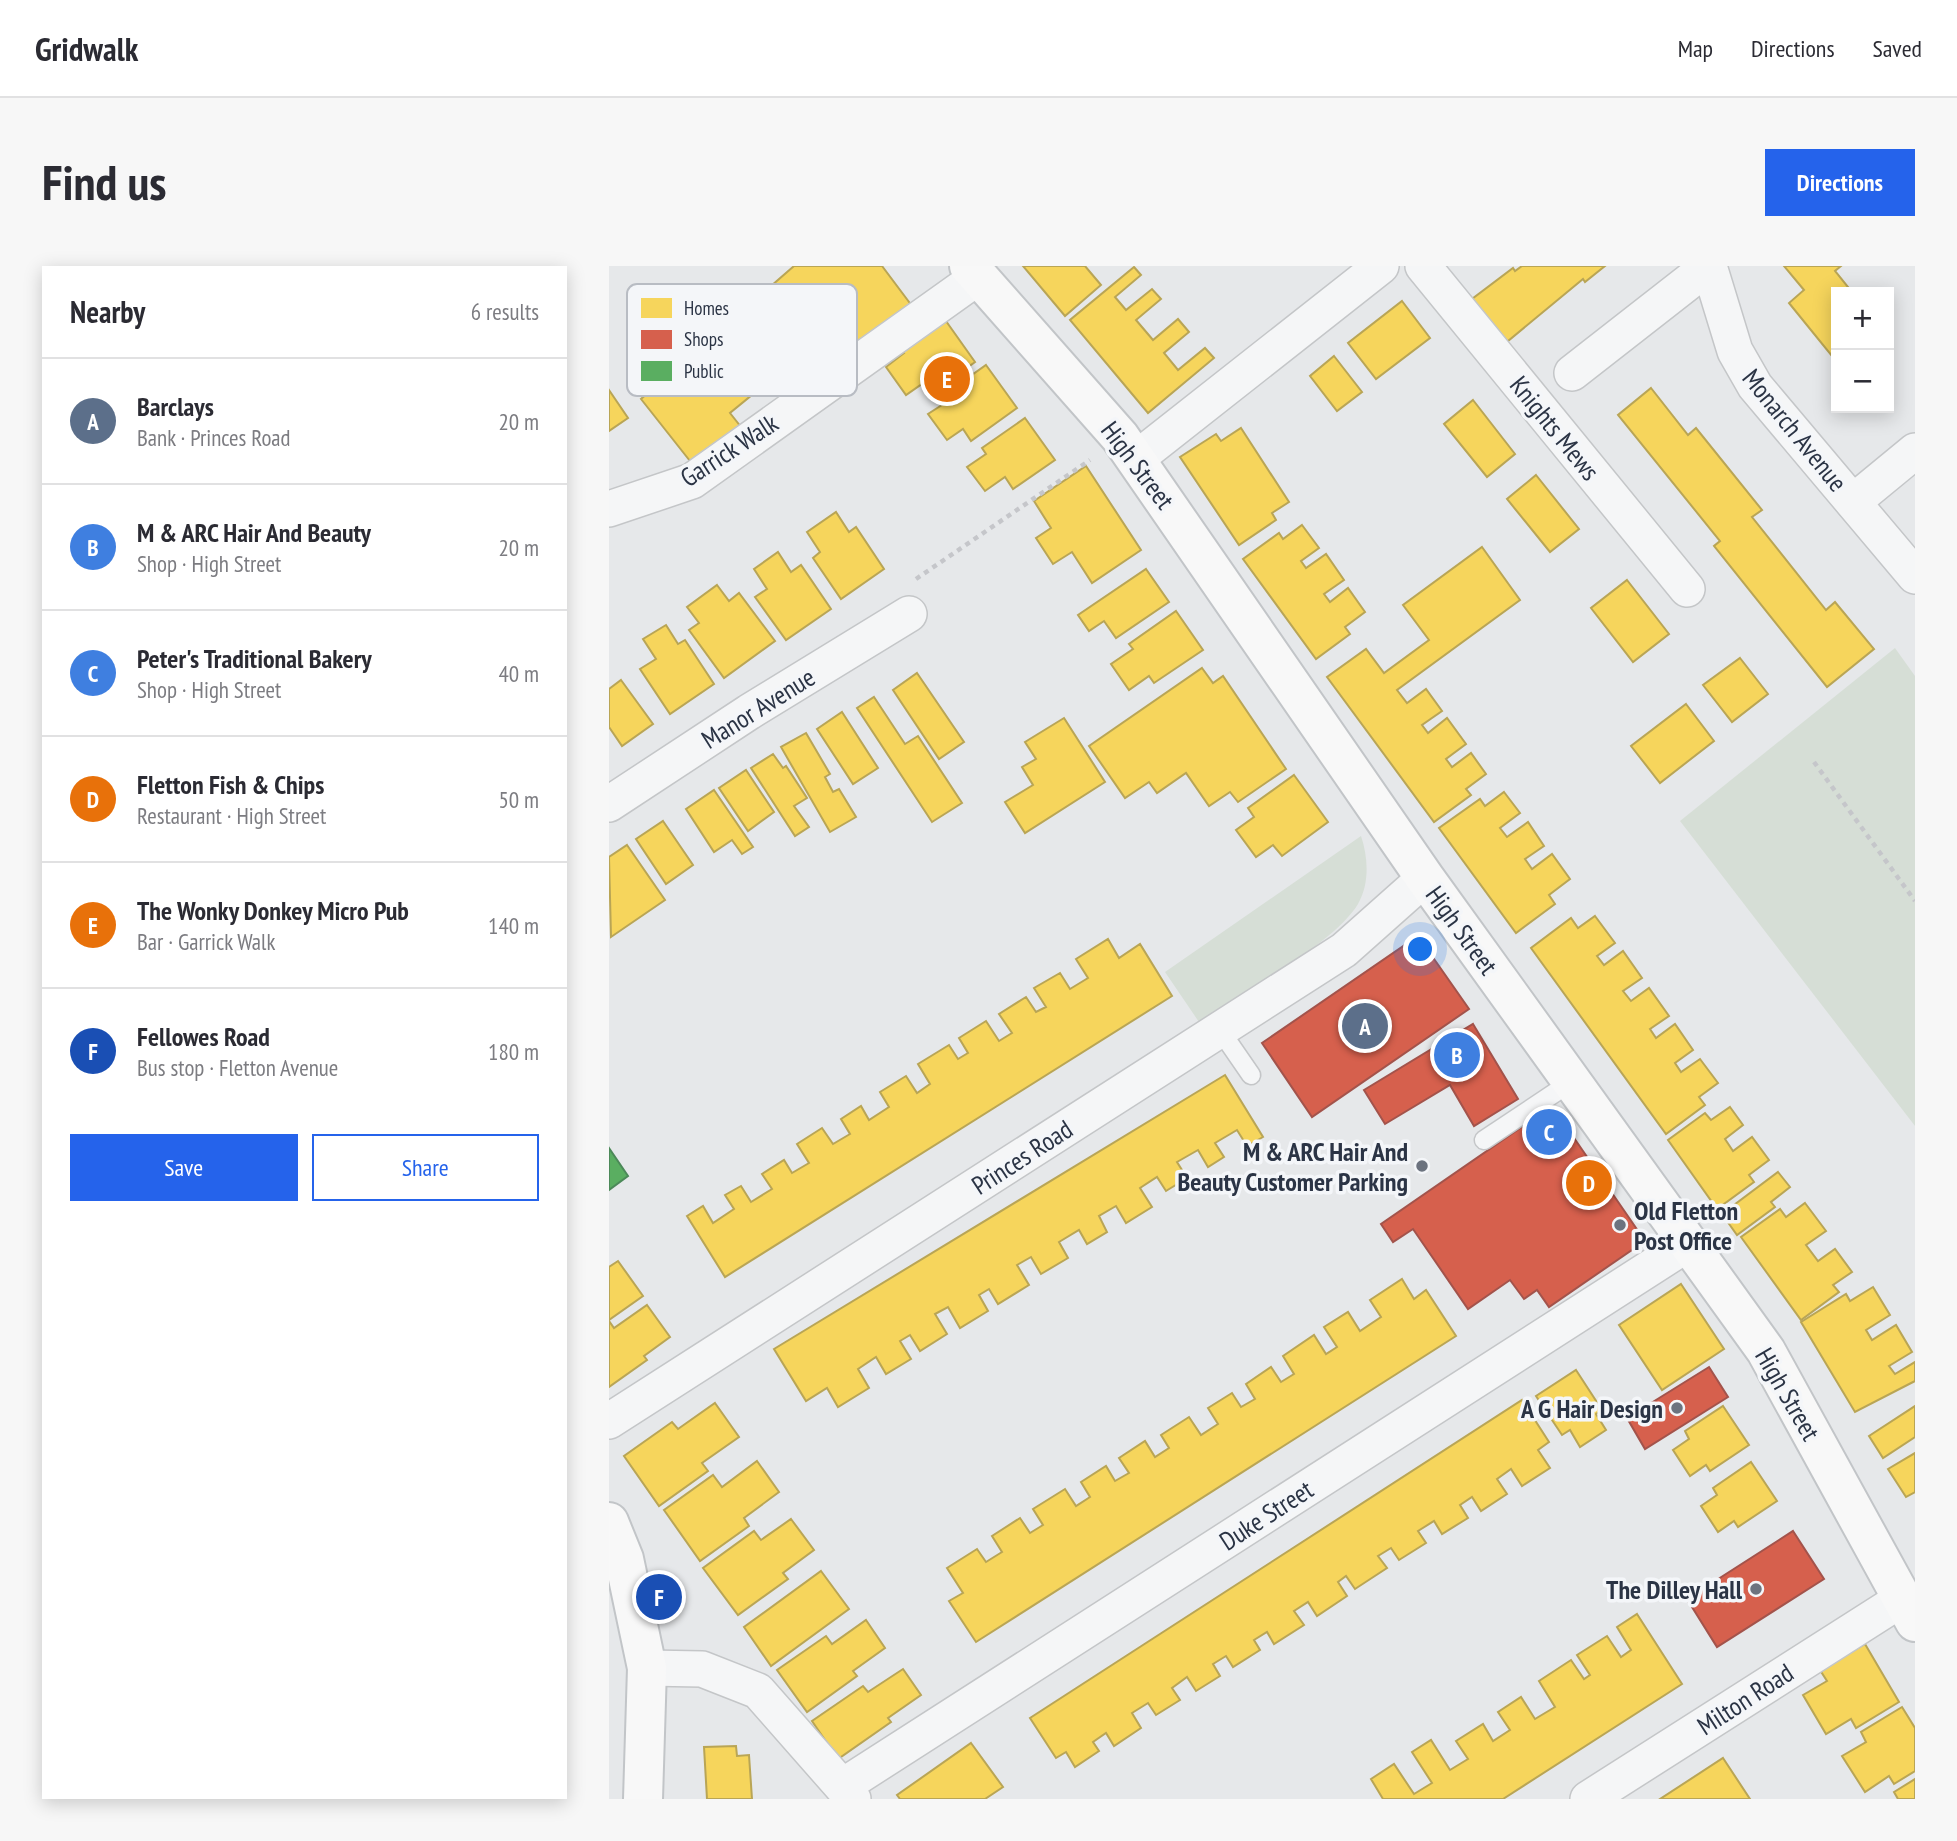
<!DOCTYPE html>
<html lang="en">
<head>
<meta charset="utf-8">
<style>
	:root { --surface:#fff; --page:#f7f7f7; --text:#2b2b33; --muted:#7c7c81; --line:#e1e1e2; --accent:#2563eb }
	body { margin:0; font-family:"PT Sans Narrow",sans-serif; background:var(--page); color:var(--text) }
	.controls { position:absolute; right:21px; top:21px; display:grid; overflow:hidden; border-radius:0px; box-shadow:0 4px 18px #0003 }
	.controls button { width:63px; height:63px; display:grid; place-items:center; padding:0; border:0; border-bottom:2px solid var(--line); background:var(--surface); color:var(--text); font:35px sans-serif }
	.you { position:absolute; left:812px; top:684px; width:24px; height:24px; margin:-18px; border:5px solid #fff; border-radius:50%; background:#1a73e8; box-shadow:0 0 0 10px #1a73e833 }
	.badge { display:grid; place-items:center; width:46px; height:46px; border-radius:50%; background:var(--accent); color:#fff; font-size:23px; font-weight:700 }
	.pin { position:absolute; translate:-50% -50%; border:4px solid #fff; box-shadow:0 2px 7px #0006 }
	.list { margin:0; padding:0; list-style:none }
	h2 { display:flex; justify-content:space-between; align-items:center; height:91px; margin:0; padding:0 28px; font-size:30px }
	h2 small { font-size:23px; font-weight:400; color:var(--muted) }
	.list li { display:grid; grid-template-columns:46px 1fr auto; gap:21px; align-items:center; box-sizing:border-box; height:126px; padding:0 28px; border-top:2px solid var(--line) }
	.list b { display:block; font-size:26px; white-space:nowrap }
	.list p { margin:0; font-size:23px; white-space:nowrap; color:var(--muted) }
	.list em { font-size:23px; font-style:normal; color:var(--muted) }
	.actions { display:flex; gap:14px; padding:21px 28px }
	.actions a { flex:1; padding:16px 0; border:2px solid var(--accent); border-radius:0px; text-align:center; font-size:24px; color:var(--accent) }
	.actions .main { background:var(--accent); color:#fff }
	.map { position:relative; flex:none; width:1306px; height:1533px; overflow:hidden; border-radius:0px }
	header { display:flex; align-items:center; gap:42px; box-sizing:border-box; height:98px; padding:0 35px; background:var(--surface); border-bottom:2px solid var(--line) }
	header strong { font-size:33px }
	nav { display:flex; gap:38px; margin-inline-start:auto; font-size:24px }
	.intro { display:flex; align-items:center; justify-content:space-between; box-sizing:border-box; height:168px; padding:0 42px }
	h1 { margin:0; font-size:49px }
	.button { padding:18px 32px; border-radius:0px; background:var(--accent); color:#fff; font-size:24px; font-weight:700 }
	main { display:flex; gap:42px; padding:0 42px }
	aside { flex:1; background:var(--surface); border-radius:0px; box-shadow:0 4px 18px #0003 }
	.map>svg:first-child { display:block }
	.green { fill:#d6ded6 }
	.homes { fill:#f6d55c; stroke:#b9a555; stroke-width:2 }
	.shops { fill:#d6604d; stroke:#a3534b; stroke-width:2 }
	.public { fill:#5aae61; stroke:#4c8959; stroke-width:2 }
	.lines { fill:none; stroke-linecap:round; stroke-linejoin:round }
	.service-casing { stroke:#c4c6c8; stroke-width:21 }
	.minor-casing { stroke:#c4c6c8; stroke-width:38 }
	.primary-casing { stroke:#c2c5c8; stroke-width:42 }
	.path { stroke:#c5c6ca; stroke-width:4.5; stroke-dasharray:5 5; stroke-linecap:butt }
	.service { stroke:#f5f6f7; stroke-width:18 }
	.minor { stroke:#f5f6f7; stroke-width:35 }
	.primary { stroke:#f8f8f8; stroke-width:38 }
	.poi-dot { fill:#6c737f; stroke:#f4f6f9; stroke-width:2.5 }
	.labels { text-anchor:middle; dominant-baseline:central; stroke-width:7; stroke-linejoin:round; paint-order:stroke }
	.street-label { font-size:26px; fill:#2b3445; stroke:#f4f6f9 }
	.poi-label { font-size:26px; font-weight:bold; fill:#2b3445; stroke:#f4f6f9; text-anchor:end }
	.key { fill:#f4f6f9; stroke:#b8bcc3; stroke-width:2 }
	.key-label { font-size:19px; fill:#2b3445 }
</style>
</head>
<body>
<header>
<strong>Gridwalk</strong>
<nav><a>Map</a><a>Directions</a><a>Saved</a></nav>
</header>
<div class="intro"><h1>Find us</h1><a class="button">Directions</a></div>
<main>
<aside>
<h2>Nearby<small>6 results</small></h2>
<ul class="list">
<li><span class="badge" style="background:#5c6f8a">A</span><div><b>Barclays</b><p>Bank · Princes Road</p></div><em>20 m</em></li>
<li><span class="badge" style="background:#3f7fe0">B</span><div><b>M &amp; ARC Hair And Beauty</b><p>Shop · High Street</p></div><em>20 m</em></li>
<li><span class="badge" style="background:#3f7fe0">C</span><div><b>Peter's Traditional Bakery</b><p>Shop · High Street</p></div><em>40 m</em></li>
<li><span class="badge" style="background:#e8710a">D</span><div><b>Fletton Fish &amp; Chips</b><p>Restaurant · High Street</p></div><em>50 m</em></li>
<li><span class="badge" style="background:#e8710a">E</span><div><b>The Wonky Donkey Micro Pub</b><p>Bar · Garrick Walk</p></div><em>140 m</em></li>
<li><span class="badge" style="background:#1a4fb4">F</span><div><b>Fellowes Road</b><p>Bus stop · Fletton Avenue</p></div><em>180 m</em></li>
</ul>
<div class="actions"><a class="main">Save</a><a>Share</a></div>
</aside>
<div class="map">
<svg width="1306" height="1533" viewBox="0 0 1306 1533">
	<rect width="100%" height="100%" fill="#e6e8ea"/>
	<g class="green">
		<polygon points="1286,382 1306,410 1306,860 1071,555"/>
		<path d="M752 570C759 591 761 617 749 638 725 678 632 728 590 756L556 706Z"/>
	</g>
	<g class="homes">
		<polygon points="185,0 273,0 306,44 235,94 215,70 121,147 132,161 81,195 32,133"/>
		<polygon points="414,0 476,0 492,19 456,50"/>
		<polygon points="913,0 996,0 976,16 974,13 893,80 859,36 904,2 906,5"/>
		<polygon points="1175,0 1232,0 1226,5 1243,26 1227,26 1227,95 1180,37 1195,24"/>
		<polygon points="525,1 532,9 506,31 517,44 543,23 552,33 527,54 544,74 569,53 580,66 555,87 569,104 596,82 605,92 539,147 461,54"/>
		<polygon points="793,35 821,72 767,113 739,77"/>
		<polygon points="332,48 366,96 321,129 313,118 297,129 277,101 295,87 289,79"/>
		<polygon points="725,90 753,126 728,145 701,110"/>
		<polygon points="377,99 408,142 362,175 354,163 338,174 319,148 336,137 332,131"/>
		<polygon points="1042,122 1079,169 1087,162 1153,244 1143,251 1217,344 1226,336 1265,383 1218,421 1105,280 1111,275 1009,149"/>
		<polygon points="0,124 19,152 0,165"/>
		<polygon points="864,134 906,188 878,211 835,158"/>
		<polygon points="416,152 446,194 404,223 396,211 376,225 358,201 377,188 373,182"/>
		<polygon points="632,162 680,236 663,247 667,254 630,279 571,191 607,168 612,175"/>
		<polygon points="477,200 532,284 483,317 463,286 444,298 427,272 442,262 425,235"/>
		<polygon points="927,209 970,263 941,286 898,233"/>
		<polygon points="227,246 240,266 247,261 275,303 232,333 204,292 211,286 198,266"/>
		<polygon points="693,259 710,282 692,295 697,302 717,288 735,314 715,328 721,336 739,322 756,346 736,361 741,368 707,393 634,293 670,267 674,273"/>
		<polygon points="873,281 911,334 788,424 798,437 817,423 833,445 813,459 819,467 838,452 857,478 837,493 843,501 862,487 877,508 857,523 862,529 825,556 718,411 757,383 775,407 820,374 794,339"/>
		<polygon points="169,286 182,306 192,299 222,343 177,374 146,331 158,323 145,303"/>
		<polygon points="537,303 560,336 507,372 495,355 480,365 469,349"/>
		<polygon points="1018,314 1060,368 1024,396 982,342"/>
		<polygon points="108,319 120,335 130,327 166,375 115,412 80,364 90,357 78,341"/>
		<polygon points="567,345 594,384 545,417 540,410 520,424 502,398 524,383 520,378"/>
		<polygon points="57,359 69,378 76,374 105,418 61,448 31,403 47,393 34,373"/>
		<polygon points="1131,392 1159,428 1123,456 1094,419"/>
		<polygon points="593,402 604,417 614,410 677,503 629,536 621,526 600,540 577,507 548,527 540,516 516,532 480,480"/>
		<polygon points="308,407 355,476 330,493 284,424"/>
		<polygon points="12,414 44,458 13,480 0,461 0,423"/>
		<polygon points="265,431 296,478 309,470 353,537 323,556 248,442"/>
		<polygon points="1077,438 1105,475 1051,517 1022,480"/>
		<polygon points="233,446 269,502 244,518 208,463"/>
		<polygon points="455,452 496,516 416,567 396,536 424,519 413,501 427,493 416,476"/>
		<polygon points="197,467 221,508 216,511 224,526 230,523 247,551 221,566 172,481"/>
		<polygon points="164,488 174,502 177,500 198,532 185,540 200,561 186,570 142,502"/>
		<polygon points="137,504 165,546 139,565 110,522"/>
		<polygon points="685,509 719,556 673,590 664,579 647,591 627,564 645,551 639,542"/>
		<polygon points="105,524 144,581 133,588 123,574 105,586 77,543"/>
		<polygon points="895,526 911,547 891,562 898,571 919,556 935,580 916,593 923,603 943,588 961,613 940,629 946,638 907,667 830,562 871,533 876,540"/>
		<polygon points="54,555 84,599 57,618 27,573"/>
		<polygon points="18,579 56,634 2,671 0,591"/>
		<polygon points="986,650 1006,677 988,690 995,699 1014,685 1033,712 1014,725 1022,735 1040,722 1060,750 1041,763 1047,772 1066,758 1084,784 1066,797 1072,806 1091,793 1109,817 1090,831 1096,839 1057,868 922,682 962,652 969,662"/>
		<polygon points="499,673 510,692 531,678 563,730 116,1011 78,950 94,940 104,957 125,943 116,929 132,920 142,936 163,923 153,908 175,894 183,907 200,897 188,878 213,862 224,878 241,868 232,853 252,840 260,854 280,841 271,826 297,810 308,827 321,818 309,798 340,779 349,793 359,787 350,772 377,755 390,775 403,767 390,748 417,731 427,746 437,741 425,722 451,707 461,723 479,712 467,693"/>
		<polygon points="616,809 654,871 638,880 628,864 606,877 615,891 599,901 589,884 568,896 578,912 557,925 548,911 531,922 543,941 517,957 507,940 490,950 498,966 478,978 470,964 450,976 459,992 432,1008 422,991 408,999 420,1019 389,1038 380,1023 370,1029 379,1045 351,1062 339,1041 326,1048 338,1068 311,1085 301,1069 291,1075 302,1093 277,1108 267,1091 249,1103 260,1122 229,1141 218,1122 197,1135 165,1083"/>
		<polygon points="1121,841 1134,859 1116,873 1124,885 1143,871 1160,894 1140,909 1145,916 1108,943 1059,874 1096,847 1102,854"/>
		<polygon points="1169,906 1181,921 1162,936 1166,941 1128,969 1113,948"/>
		<polygon points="1196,937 1217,965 1197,979 1209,995 1226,983 1243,1006 1224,1019 1230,1026 1192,1054 1132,971 1171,943 1177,951"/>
		<polygon points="9,995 34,1030 0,1054 0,1001"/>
		<polygon points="793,1013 805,1033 817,1024 847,1070 367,1376 340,1335 354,1327 338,1302 368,1283 377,1296 393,1286 383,1270 411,1252 421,1267 434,1259 424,1243 456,1223 467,1240 481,1231 472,1216 497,1200 506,1215 520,1207 510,1192 536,1175 546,1191 560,1182 552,1169 580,1151 592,1169 609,1158 599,1142 623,1127 632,1141 646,1133 637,1118 662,1101 672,1116 685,1108 674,1090 705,1069 717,1088 728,1081 715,1061 739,1046 751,1065 772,1051 761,1034"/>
		<polygon points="1072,1018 1115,1083 1053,1124 1010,1059"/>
		<polygon points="1264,1021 1281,1049 1257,1064 1263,1074 1287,1059 1303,1086 1280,1100 1286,1108 1306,1096 1306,1115 1246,1146 1192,1056 1237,1028 1241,1035"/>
		<polygon points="38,1039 61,1071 35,1090 38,1094 0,1121 0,1055 5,1062"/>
		<polygon points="967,1104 993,1144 987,1148 997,1164 971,1181 961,1164 953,1169 927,1130"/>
		<polygon points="913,1134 940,1176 929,1184 941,1202 913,1220 902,1203 888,1213 898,1228 872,1245 863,1231 851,1239 859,1252 833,1268 825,1255 809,1265 817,1277 790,1294 782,1282 769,1290 778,1302 746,1323 737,1310 729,1316 738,1330 708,1350 699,1336 685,1345 695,1359 665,1378 658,1366 645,1374 651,1384 624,1401 617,1390 604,1398 611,1410 587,1425 578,1411 563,1422 571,1434 547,1449 539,1437 523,1447 532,1462 505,1480 497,1467 484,1476 490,1485 466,1501 457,1486 447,1492 421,1452"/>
		<polygon points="106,1137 130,1171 93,1197 99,1205 50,1240 15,1190 63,1156 69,1163"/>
		<polygon points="1114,1140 1140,1179 1101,1205 1097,1199 1081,1210 1064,1184 1080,1173 1076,1165"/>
		<polygon points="1306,1140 1306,1171 1274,1192 1260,1170"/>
		<polygon points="1306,1187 1306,1226 1297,1231 1279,1203"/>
		<polygon points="148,1195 170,1226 135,1252 140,1260 91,1295 55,1244 104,1209 113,1221"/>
		<polygon points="1142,1196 1168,1235 1129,1261 1125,1255 1109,1266 1092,1240 1108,1229 1104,1222"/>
		<polygon points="182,1253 205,1284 174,1307 179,1313 129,1349 94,1302 145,1265 152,1274"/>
		<polygon points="212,1305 240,1343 162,1400 135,1361"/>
		<polygon points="1028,1348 1073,1418 894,1533 774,1533 762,1513 785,1498 805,1528 823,1517 803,1486 822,1474 841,1504 859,1493 847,1475 874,1458 884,1475 901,1464 889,1446 912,1431 926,1453 946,1441 930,1415 962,1394 975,1413 981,1409 968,1389 998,1370 1012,1391 1022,1384 1008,1361"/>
		<polygon points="257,1354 276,1382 244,1405 248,1410 198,1446 168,1404 217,1370 223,1378"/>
		<polygon points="1256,1378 1290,1436 1247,1462 1242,1453 1217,1468 1194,1429 1218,1415 1211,1404"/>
		<polygon points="294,1403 312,1429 279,1452 282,1456 229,1493 203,1455 254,1420 259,1426"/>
		<polygon points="1293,1441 1306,1462 1306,1505 1285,1518 1280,1510 1256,1526 1233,1490 1257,1476 1252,1466"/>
		<polygon points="362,1477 394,1521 376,1533 291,1533 288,1529"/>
		<polygon points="127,1480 128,1490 140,1489 143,1533 98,1533 95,1481"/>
		<polygon points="1114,1492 1141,1533 1051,1533"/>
		<polygon points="1306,1513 1306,1533 1289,1533 1285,1526"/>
	</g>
	<g class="shops">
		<polygon points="809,670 860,743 703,851 653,777"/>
		<polygon points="864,758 909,833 865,860 841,819 776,858 755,824"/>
		<polygon points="943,840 1036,975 940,1041 928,1024 915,1033 901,1014 859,1043 804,963 784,976 772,958"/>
		<polygon points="1100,1101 1119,1131 1036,1183 1018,1152"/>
		<polygon points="1184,1265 1215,1313 1108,1381 1078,1333"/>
	</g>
	<polygon class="public" points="0,882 19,910 0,924"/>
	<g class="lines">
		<g class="service-casing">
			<g id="service">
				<polyline points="611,764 642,809"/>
				<polyline points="875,874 962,816"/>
			</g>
		</g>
		<g class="minor-casing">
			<g id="minor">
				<polyline points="814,0 1078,323"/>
				<polyline points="963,107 1100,0 1126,85 1146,120 1306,310"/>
				<polyline points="527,193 772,0"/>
				<polyline points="1244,236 1306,185"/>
				<polyline points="0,243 83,215 369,11"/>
				<polyline points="0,538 140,446 300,348"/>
				<polyline points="0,1155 735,684 816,612"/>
				<polyline points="38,1402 93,1403 149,1425 244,1533"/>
				<polyline points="234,1520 1080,977"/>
				<polyline points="979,1533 1293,1333"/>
			</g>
		</g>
		<g class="primary-casing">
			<g id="primary">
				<polyline points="360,0 511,171 816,612 1157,1085 1306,1356"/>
				<polyline points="0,1256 15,1293 38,1402 34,1533"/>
			</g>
		</g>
		<g class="path">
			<polyline points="307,313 481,194"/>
			<polyline points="1205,496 1306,635"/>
		</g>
		<use href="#service" class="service"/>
		<use href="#minor" class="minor"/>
		<use href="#primary" class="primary"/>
	</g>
	<g class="poi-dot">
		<circle cx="813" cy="900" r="7"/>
		<circle cx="1011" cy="959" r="7"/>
		<circle cx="1068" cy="1142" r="7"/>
		<circle cx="1147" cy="1323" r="7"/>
	</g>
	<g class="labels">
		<g class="street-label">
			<text transform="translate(946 162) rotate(51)">Knights Mews</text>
			<text transform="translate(1186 164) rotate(51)">Monarch Avenue</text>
			<text transform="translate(120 184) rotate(-33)">Garrick Walk</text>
			<text transform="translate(529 199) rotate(53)">High Street</text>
			<text transform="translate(149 442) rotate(-32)">Manor Avenue</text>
			<text transform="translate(853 664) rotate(54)">High Street</text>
			<text transform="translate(413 891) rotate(-33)">Princes Road</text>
			<text transform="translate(1179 1128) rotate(60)">High Street</text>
			<text transform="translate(657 1249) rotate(-33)">Duke Street</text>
			<text transform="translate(1136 1433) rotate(-33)">Milton Road</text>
		</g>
		<g class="poi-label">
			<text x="799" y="885">M &amp; ARC Hair And<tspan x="799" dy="30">Beauty Customer Parking</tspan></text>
			<text x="1025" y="944" text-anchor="start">Old Fletton<tspan x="1025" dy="30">Post Office</tspan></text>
			<text x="1054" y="1142">A G Hair Design</text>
			<text x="1133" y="1323">The Dilley Hall</text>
		</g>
	</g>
	<rect x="18" y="18" width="230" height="112" rx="10" class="key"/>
	<rect x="32" y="32" width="31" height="20" fill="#f6d55c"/>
	<rect x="32" y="64" width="31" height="19" fill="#d6604d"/>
	<rect x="32" y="95" width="31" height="20" fill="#5aae61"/>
	<g class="key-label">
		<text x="75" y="49">Homes</text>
		<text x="75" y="80">Shops</text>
		<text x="75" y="112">Public</text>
	</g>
</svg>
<div class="controls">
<button>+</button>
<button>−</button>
</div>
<div class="you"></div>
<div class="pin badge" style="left:756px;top:760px;background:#5c6f8a">A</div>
<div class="pin badge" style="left:848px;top:789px;background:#3f7fe0">B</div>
<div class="pin badge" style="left:940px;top:866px;background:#3f7fe0">C</div>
<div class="pin badge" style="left:980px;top:917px;background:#e8710a">D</div>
<div class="pin badge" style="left:338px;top:113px;background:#e8710a">E</div>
<div class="pin badge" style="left:50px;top:1331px;background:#1a4fb4">F</div>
</div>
</main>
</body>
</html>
